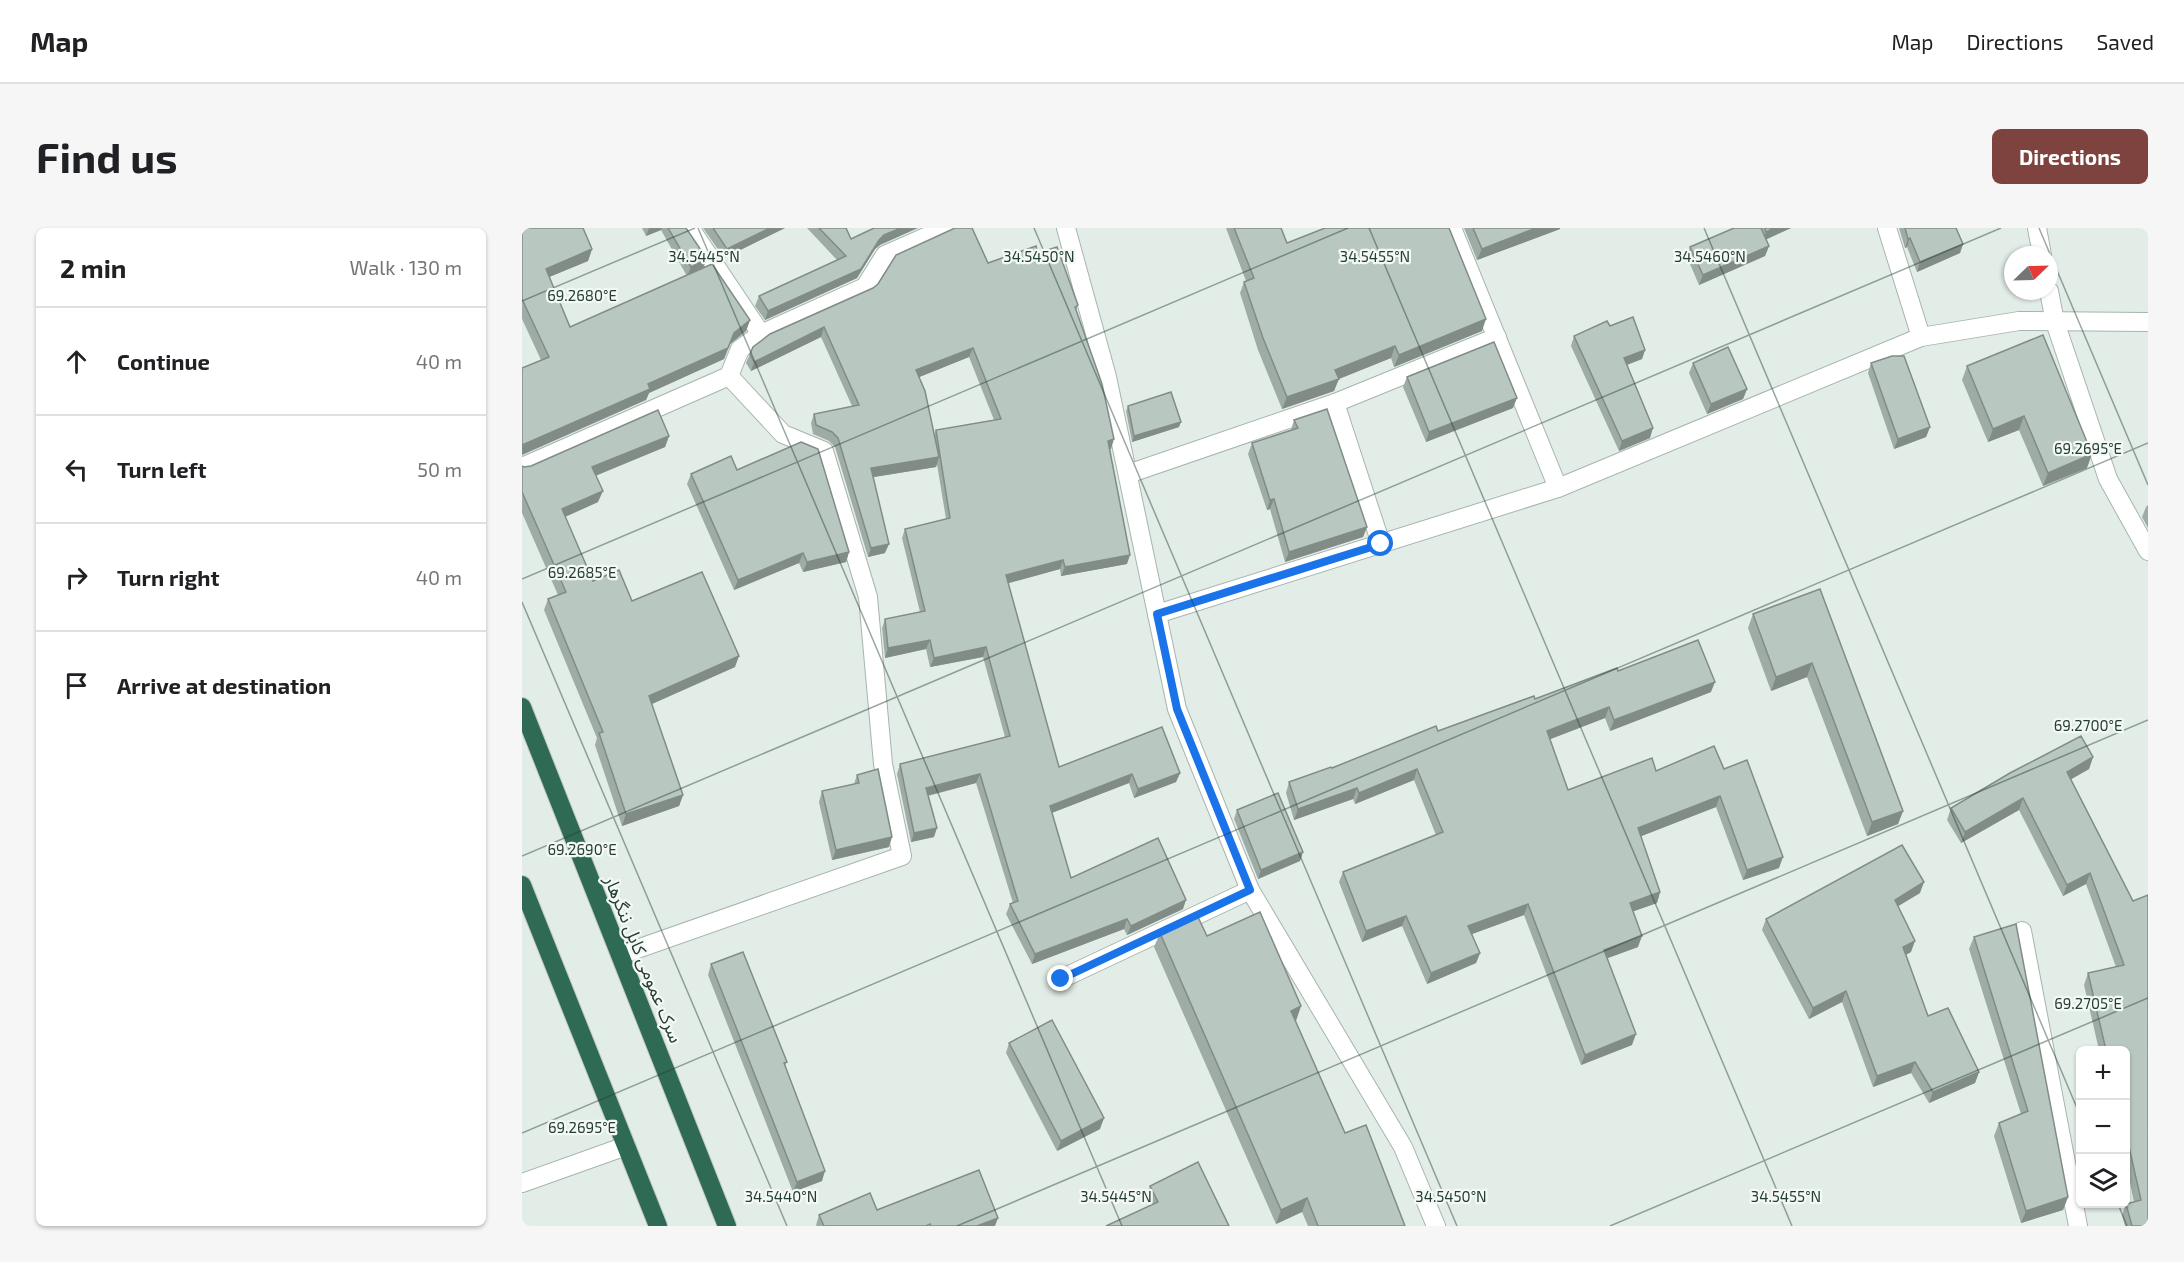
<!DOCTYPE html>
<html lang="en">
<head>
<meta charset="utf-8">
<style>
	:root { --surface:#fff; --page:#f6f6f6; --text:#202124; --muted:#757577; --line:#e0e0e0; --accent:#7e433e }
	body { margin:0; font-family:"Exo 2","Noto Sans Arabic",sans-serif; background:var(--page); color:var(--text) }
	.controls { position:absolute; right:18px; bottom:18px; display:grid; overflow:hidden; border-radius:9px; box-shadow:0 2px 4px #0004 }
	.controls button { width:54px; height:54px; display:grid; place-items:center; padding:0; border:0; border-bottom:2px solid var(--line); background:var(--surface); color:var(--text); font:30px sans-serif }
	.compass { position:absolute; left:1482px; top:18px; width:54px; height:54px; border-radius:50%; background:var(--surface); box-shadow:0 2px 4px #0004; rotate:67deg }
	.stop { position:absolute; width:18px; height:18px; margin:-14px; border:4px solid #1a73e8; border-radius:50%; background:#fff }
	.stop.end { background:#1a73e8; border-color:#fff; box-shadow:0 2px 6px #0008 }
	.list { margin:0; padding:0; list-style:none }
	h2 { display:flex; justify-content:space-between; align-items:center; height:78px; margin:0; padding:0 24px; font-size:26px }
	h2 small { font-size:20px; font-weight:400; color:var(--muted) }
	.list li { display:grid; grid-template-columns:39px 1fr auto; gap:18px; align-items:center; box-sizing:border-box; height:108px; padding:0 24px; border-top:2px solid var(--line) }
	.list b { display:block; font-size:22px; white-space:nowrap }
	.list em { font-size:20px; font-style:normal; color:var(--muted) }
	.icon { flex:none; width:33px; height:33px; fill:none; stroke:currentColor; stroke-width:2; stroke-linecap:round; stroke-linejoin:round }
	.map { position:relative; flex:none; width:1626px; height:998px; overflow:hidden; border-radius:9px }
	header { display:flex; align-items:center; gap:36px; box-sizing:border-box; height:84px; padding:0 30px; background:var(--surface); border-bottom:2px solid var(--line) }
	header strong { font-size:28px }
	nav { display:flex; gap:33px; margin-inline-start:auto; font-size:21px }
	.intro { display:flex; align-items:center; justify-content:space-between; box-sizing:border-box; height:144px; padding:0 36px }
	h1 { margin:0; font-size:42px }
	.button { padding:15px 27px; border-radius:9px; background:var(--accent); color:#fff; font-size:21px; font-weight:700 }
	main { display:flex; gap:36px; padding:0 36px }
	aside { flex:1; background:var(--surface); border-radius:9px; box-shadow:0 2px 4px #0004 }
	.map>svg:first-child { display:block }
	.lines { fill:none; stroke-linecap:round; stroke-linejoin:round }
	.minor-casing { stroke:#a6b5ad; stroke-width:20 }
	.highway-casing { stroke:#c1c9c6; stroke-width:20 }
	.minor { stroke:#fff; stroke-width:18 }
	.highway { stroke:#2f6a55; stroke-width:18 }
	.wall { fill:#9eaca5; fill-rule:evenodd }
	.shaded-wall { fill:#818c86 }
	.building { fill:#b8c8c0; stroke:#818c86; stroke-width:1.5 }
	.route { stroke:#1a73e8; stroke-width:8 }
	.ticks { fill:none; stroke:#233e33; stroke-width:1.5; stroke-opacity:0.45 }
	.labels { text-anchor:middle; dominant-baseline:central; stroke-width:4.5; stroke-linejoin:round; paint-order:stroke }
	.street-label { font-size:18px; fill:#233e33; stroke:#f4f9f6 }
	.ticks-label { font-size:15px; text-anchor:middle; fill:#233e33; stroke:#f4f9f6; stroke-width:4.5; stroke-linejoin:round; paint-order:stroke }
</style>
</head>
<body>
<header>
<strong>Map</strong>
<nav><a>Map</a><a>Directions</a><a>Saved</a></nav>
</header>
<div class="intro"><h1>Find us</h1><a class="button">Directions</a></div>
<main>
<aside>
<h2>2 min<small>Walk · 130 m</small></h2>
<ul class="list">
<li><svg class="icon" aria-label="ahead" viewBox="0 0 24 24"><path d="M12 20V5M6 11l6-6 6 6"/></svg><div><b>Continue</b></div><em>40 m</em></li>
<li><svg class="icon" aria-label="left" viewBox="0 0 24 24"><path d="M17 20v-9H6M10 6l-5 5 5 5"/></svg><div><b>Turn left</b></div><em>50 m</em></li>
<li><svg class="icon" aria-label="right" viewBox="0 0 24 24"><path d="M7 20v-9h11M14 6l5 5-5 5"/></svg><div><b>Turn right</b></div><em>40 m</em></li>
<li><svg class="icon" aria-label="arrive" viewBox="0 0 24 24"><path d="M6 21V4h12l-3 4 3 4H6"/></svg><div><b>Arrive at destination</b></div></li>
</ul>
</aside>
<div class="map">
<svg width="1626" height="998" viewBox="0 0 1626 998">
	<rect width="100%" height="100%" fill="#e3ede7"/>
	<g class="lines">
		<g class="minor-casing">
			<g id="minor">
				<polyline points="168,0 239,106"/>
				<polyline points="544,0 585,149 655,481 728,662 881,919 914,998"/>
				<polyline points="930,0 1036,260"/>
				<polyline points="1365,0 1399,109"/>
				<polyline points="1515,0 1520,27"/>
				<polyline points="1527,63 1533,94 1586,251 1626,323"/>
				<polyline points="813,175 859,316"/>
				<polyline points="0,239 207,148 218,121 239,106 343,59 363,27 424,0"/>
				<polyline points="606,246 813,175 975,109"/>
				<polyline points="635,386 1036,260 1399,109 1497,93 1626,94"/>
				<polyline points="1500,703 1556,998"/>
				<polyline points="98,727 380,628 361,536 346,369 302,223 261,206 207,148"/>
				<polyline points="539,751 728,662"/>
				<polyline points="0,955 104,918"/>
			</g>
		</g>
		<g class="highway-casing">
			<g id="highway">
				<polyline points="0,479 205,998"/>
				<polyline points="0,657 136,998"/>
			</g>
		</g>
		<use href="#minor" class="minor"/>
		<use href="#highway" class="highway"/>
	</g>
	<g class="wall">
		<polygon points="0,0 70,21 66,33 27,49 48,99 165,48 139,2 124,8 120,0 164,0 185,31 181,40 228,92 224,103 208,116 202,131 127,165 124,172 19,132 0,91"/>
		<polygon points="181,0 263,0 202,30"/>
		<polygon points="285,0 324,0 329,11 358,17 353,21 335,50 243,92 233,78 237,68 315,32"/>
		<polygon points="704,0 759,0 765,15 960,103 872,139 869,130 816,151 812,163 760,181 736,122 718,65 722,54 724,53"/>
		<polygon points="942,0 1038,0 1038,1 955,32"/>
		<polygon points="1212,0 1269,0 1244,11 1247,18 1243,28 1177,57 1165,29 1168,19"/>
		<polygon points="1377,0 1434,0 1441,16 1438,25 1395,44 1385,19 1383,20"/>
		<path d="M516 25 556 77 554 83 589 221H588L605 336 539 348 538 341 486 355 537 539 658 545 654 554 612 570 607 555 530 585 549 650 661 681 605 707 602 701 510 736 484 686 488 676 491 675 454 555 406 568 412 609 389 614 375 546 378 536 483 509 461 429 408 439 404 421 363 430 360 400 363 391 398 384 380 310 383 301 424 291 415 236 414 239 351 249 363 325 346 329 313 219 307 213 291 206 289 195 292 186 330 178 299 109 229 143 224 135 231 119 351 60 466 35ZM447 129 472 192 414 202 412 207 397 149Z"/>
		<polygon points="1088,98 1123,122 1120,131 1105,137 1128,210 1097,223 1049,118 1052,108"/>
		<polygon points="1171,135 1225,161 1221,171 1185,186 1167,145"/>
		<polygon points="1349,135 1408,199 1404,209 1372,221 1346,145"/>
		<polygon points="1445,138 1565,240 1521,258 1497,202 1466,214 1440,152"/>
		<polygon points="885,149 991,180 904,214 881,159"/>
		<polygon points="606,178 657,199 610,214 604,183"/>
		<polygon points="772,192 845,299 841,309 763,334 748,281 745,282 726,226 730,215 769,202"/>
		<polygon points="147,208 143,219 74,247 76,274 43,289 71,353 110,373 213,439 130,476 161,567 157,578 100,598 73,517 75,510 22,382 26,371 36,367 0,285 0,238 2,239 9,238"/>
		<polygon points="215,242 327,324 324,334 281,344 277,335 212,362 165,256 169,246"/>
		<polygon points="1626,277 1626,300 1620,289 1624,279"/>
		<polygon points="1298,361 1381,583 1376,596 1345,608 1285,449 1249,463 1226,400 1231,386"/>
		<polygon points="1096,443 1189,464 1088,503 1083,490 1028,511 1046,562 1134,543 1202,541 1257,640 1221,652 1194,579 1119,608 1138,664 1135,675 1111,683 1116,719 1085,730 1110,817 1059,837 1002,687 950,706 958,725 954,735 905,756 880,698 840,714 817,654 821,644 914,607 892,552 833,576 831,571 772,592 764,565 767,554 810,540 916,503"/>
		<polygon points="1571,529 1567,541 1549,551 1611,673 1626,998 1603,998 1600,987 1604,976 1612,974 1604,935 1604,822 1577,822 1562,757 1566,745 1594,739 1564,656 1541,668 1497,582 1439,615 1425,592 1429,580"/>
		<polygon points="335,547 367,619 310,632 297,574 300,563 332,556"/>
		<polygon points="715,582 781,624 778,633 736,651 712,591"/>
		<polygon points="1398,665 1376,678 1389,724 1384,727 1406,788 1457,844 1453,855 1407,875 1389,845 1351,859 1320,774 1287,791 1240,702 1244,691"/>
		<polygon points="638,705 685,708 779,778 773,793 823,905 883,998 786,998 780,984 754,996 632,719"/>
		<polygon points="1452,709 1546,969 1541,982 1499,995 1472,908 1477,895 1499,886 1447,721"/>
		<polygon points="189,736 265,834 263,838 300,953 271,964 186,747"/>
		<polygon points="487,815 578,901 535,923 484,825"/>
		<polygon points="628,958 707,998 630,977 625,966"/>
		<polygon points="355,982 473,998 295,998 294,997 297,987"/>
	</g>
	<g class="shaded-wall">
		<polygon points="127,0 140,0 139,2 124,8"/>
		<polygon points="248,0 263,0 202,30 205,21"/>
		<polygon points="379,0 396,0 358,17 353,21 335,50 243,92 246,83 357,12 362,7"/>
		<polygon points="1014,0 1038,0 1038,1 955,32 960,21"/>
		<polygon points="1252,0 1269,0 1241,13 1244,4"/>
		<polygon points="1388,10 1385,19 1383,20 1386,11"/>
		<polygon points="1441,16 1438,25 1395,44 1398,34"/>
		<polygon points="1247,18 1243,28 1177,57 1181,47"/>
		<polygon points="70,21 66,33 20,52 24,41"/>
		<polygon points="185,31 181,40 165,48 169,39"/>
		<polygon points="964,91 960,103 872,139 877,127"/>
		<polygon points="228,92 224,103 208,116 202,131 127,165 124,172 0,227 0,217 126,156 212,105"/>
		<polygon points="302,99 299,109 229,143 232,134"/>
		<polygon points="873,118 869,130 812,153 817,151 812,163 760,181 765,169 813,142"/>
		<polygon points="451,120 447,129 390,152 394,142"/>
		<polygon points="1123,122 1120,131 1099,139 1102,130"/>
		<polygon points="1225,161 1221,171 1185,186 1189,176"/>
		<polygon points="995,170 991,180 904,214 907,204"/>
		<polygon points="1502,188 1497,202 1466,214 1471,201"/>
		<polygon points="659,194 657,199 610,214 612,208"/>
		<polygon points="1408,199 1404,209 1372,221 1376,211"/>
		<polygon points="1131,200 1128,210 1097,223 1100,213"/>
		<polygon points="147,208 143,219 66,251 70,239"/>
		<polygon points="592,211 589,221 583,222 586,213"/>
		<polygon points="1570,226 1565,240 1521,258 1526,245"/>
		<polygon points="417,229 414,239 346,250 349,240"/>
		<polygon points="81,263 76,274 36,292 40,281"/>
		<polygon points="752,271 748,281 745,282 748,272"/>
		<polygon points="845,299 841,309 763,334 767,324"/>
		<polygon points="367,316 363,325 346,329 349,320"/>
		<polygon points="327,324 324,334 281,344 285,334"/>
		<polygon points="281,325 277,335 212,362 216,352"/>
		<polygon points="608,327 605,336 539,348 543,339"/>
		<polygon points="541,332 538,341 480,357 484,347"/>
		<polygon points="408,412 404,421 363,430 366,420"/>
		<polygon points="464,419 461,429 408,439 412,430"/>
		<polygon points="217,428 213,439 123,479 127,468"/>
		<polygon points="1290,435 1285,449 1249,463 1254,449"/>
		<polygon points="1193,454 1189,464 1088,503 1092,492"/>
		<polygon points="1087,479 1083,490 1021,514 1025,503"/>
		<polygon points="1571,529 1567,541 1541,556 1545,544"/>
		<polygon points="895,541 892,552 833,576 837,565"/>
		<polygon points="658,545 654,554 612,570 616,561"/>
		<polygon points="458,546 454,555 400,569 404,560"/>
		<polygon points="610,546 607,555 524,587 528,578"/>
		<polygon points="835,560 831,571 772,592 776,581"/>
		<polygon points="161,567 157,578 100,598 104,586"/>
		<polygon points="1198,568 1194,579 1112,611 1116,600"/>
		<polygon points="1501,570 1497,582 1439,615 1443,604"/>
		<polygon points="1381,583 1376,596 1345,608 1350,594"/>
		<polygon points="415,600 412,609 389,614 392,605"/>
		<polygon points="370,609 367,619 310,632 314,622"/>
		<polygon points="781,624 778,633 736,651 739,642"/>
		<polygon points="1261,629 1257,640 1221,652 1225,642"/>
		<polygon points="1568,645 1564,656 1541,668 1545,657"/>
		<polygon points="1402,654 1398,665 1368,683 1373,672"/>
		<polygon points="1138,664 1135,675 1104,686 1108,675"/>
		<polygon points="664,672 661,681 605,707 609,698"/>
		<polygon points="1006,676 1002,687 942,709 946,698"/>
		<polygon points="884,688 880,698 840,714 844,703"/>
		<polygon points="605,691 602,701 510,736 513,726"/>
		<polygon points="1120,708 1116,719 1078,733 1082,722"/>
		<polygon points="1393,713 1389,724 1377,730 1381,719"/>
		<polygon points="958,725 954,735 905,756 909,745"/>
		<polygon points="1324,763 1320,774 1287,791 1291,780"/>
		<polygon points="779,778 774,793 763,797 769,783"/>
		<polygon points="1114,806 1110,817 1059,837 1063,827"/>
		<polygon points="1393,834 1389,845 1351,859 1355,848"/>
		<polygon points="1457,844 1453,855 1407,875 1411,864"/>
		<polygon points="582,890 578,901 535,923 539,913"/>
		<polygon points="303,943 300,953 271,964 275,954"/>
		<polygon points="1546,969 1541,982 1499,995 1504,983"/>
		<polygon points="785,970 780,984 754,996 759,982"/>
		<polygon points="476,990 473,998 455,998"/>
	</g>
	<g class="building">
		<polygon points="0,0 61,0 70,21 24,41 48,99 190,36 228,92 212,105 206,120 126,156 128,161 0,217 0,140 27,129 0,71"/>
		<polygon points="146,0 164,0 185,31 169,39"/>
		<polygon points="191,0 248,0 205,21"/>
		<polygon points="297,0 324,0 329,11 352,0 379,0 362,7 357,12 339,41 246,83 237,68 324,28"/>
		<polygon points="433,0 450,0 466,35 514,18 516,25 535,19 556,77 553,79 580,156 592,211 586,213 608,327 543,339 541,332 484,347 537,539 640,499 658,545 616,561 610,546 528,578 549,650 636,610 664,672 609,698 605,691 513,726 488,676 496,673 458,546 404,560 415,600 392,605 378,536 488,508 464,419 412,430 408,412 366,420 363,391 403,383 383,301 428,290 414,202 479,191 451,120 394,142 403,163 417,229 349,240 367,316 349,320 316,210 310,204 294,197 292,186 337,177 302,99 232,134 228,126 231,119 248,106 351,60 356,56 374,27"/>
		<polygon points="712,0 759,0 765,15 803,0 927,0 964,91 877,127 873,118 813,142 817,151 765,169 741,110 722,54 732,50"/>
		<polygon points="951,0 1014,0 960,21"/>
		<polygon points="1212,0 1239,0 1247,18 1181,47 1168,19"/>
		<polygon points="1243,0 1252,0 1244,4"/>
		<polygon points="1383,0 1434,0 1441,16 1398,34 1388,10 1386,11"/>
		<polygon points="1111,89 1123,122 1102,130 1131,200 1100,213 1052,108 1085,93 1088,98"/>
		<polygon points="1521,107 1570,226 1526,245 1502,188 1471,201 1445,138"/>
		<polygon points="972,114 995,170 907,204 885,149"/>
		<polygon points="1206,119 1225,161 1189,176 1171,135"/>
		<polygon points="1370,128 1382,128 1408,199 1376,211 1349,135"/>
		<polygon points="649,164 659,194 612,208 606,178"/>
		<polygon points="805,181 845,299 767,324 752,271 748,272 730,215 776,200 772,192"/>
		<polygon points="136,182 147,208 70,239 81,263 40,281 71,353 97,342 110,373 180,344 217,428 127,468 161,567 104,586 77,505 81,504 26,371 44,364 0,264 0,238 2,239 9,238"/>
		<polygon points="279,214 296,221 327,324 285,334 281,325 216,352 169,246 209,228 215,242"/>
		<polygon points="1298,361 1381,583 1350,594 1290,435 1254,449 1231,386"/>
		<polygon points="1176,412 1193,454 1092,492 1087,479 1025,503 1046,562 1130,530 1134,543 1192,518 1202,541 1225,532 1261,629 1225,642 1198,568 1116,600 1138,664 1108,675 1120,708 1082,722 1114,806 1063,827 1006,676 946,698 958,725 909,745 884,688 844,703 821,644 921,604 895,541 837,565 835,560 776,581 767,554 809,539 810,540 914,498 916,503 1012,468 1013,471 1095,440 1096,443"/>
		<polygon points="1559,508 1571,529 1545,544 1611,673 1626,667 1626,998 1610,998 1604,976 1619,972 1604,906 1604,822 1584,822 1566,745 1602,737 1568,645 1545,657 1501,570 1443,604 1429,580 1488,545"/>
		<polygon points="356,541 370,609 314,622 300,563 337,555 335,547"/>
		<polygon points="756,565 781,624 739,642 715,582"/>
		<polygon points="1380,617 1402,654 1373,672 1393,713 1381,719 1406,788 1426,780 1457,844 1411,864 1393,834 1355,848 1324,763 1291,780 1244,691"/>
		<polygon points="738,684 779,778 769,783 823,905 844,897 883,998 796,998 785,970 759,982 638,705 675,687 685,708"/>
		<polygon points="1494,696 1546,969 1504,983 1477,895 1506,883 1452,709"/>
		<polygon points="221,724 265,834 262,835 303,943 275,954 189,736"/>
		<polygon points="530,792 582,890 539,913 487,815"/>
		<polygon points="676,934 707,998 584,998 636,974 628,958"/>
		<polygon points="457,942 476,990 455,998 409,998 408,996 404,998 302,998 297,987 348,965 355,982"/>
	</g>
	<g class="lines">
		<polyline class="route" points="539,751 728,662 655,481 635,386 859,316"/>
	</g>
	<path class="ticks" d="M176 0 600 998M512 0 935 998M847 0 1270 998M1182 0 1558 887M1517 0 1626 257M0 73 173 0M0 351 826 0M0 374 265 998M0 628 1479 0M0 905 1626 215M1596 976 1605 998M435 998 1626 492M1088 998 1626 770"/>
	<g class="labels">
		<g class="street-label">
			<text transform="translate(122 731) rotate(68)">سرک عمومی کابل ننگرهار</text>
		</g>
	</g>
	<g class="ticks-label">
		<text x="182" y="34">34.5445°N</text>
		<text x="517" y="34">34.5450°N</text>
		<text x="853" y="34">34.5455°N</text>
		<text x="1188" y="34">34.5460°N</text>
		<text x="60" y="73">69.2680°E</text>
		<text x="1566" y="226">69.2695°E</text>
		<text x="60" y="350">69.2685°E</text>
		<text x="1566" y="503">69.2700°E</text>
		<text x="60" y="627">69.2690°E</text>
		<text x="1566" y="781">69.2705°E</text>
		<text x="60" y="905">69.2695°E</text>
		<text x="259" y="974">34.5440°N</text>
		<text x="594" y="974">34.5445°N</text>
		<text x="929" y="974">34.5450°N</text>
		<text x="1264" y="974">34.5455°N</text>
	</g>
</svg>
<div class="controls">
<button>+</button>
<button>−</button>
<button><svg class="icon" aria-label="layers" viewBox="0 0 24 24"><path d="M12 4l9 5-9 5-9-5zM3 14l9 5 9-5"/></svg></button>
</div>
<svg class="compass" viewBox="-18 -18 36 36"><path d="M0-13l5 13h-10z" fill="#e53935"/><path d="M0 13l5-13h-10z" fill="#757577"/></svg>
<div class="stop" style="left:859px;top:316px"></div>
<div class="stop end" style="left:539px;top:751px"></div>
</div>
</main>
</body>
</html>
